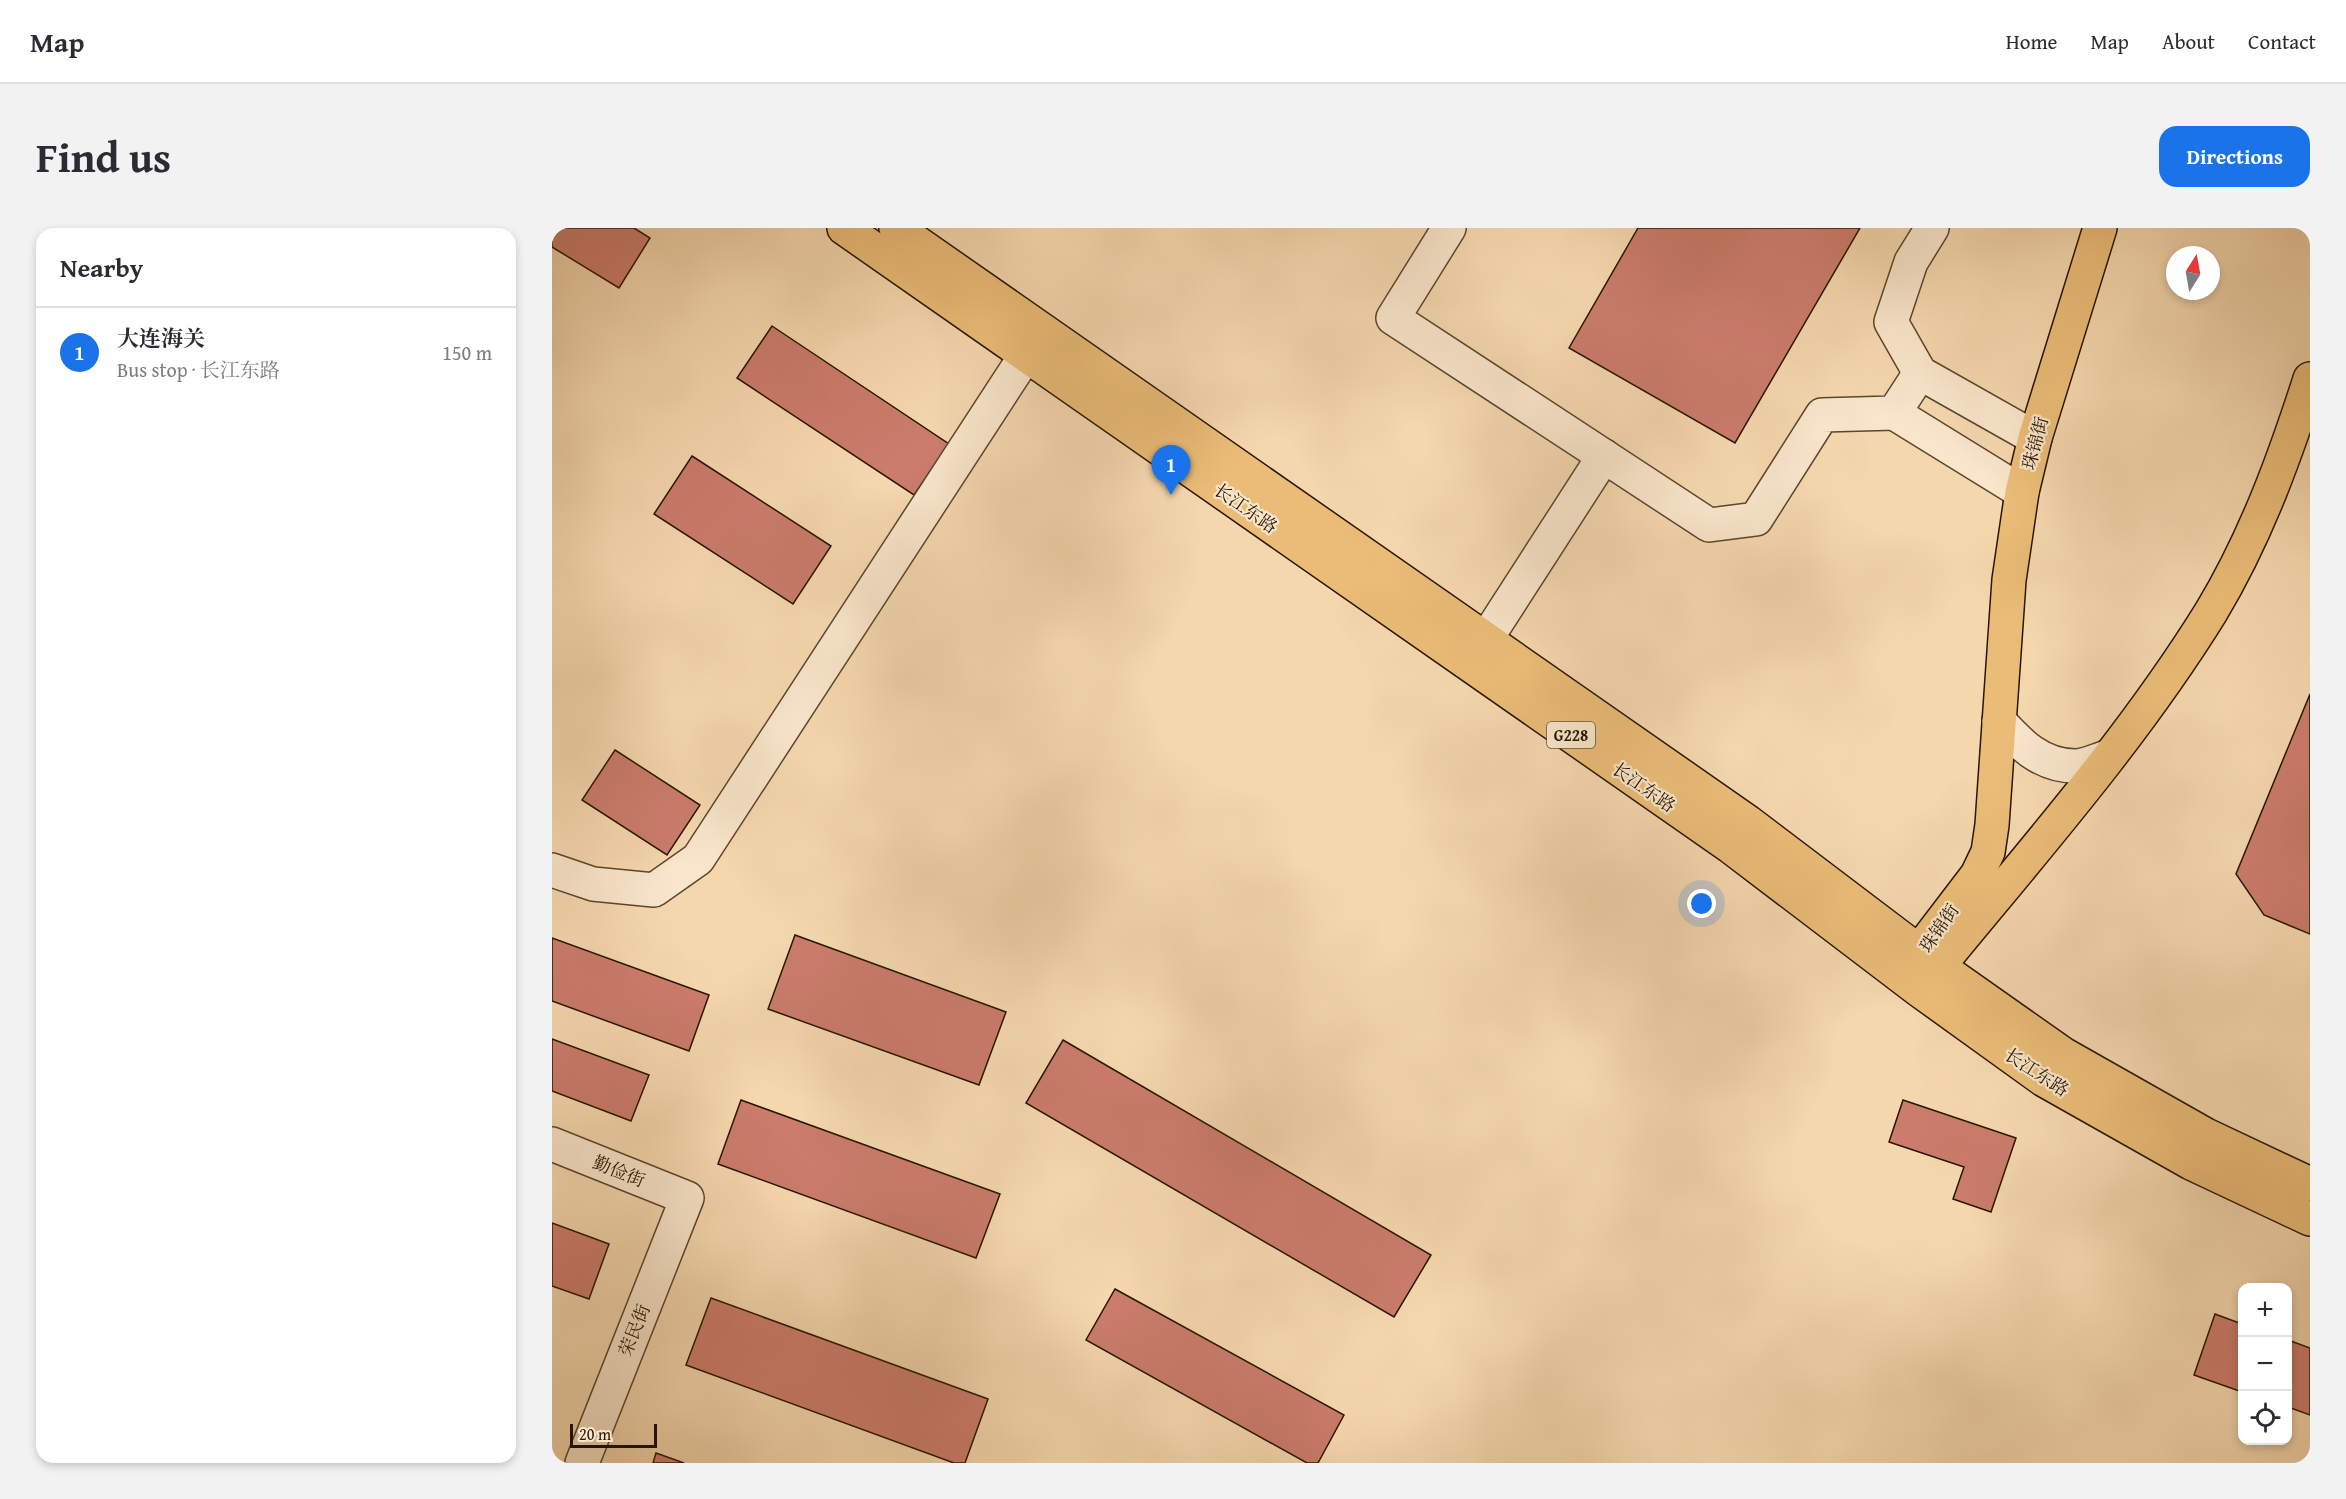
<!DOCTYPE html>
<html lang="en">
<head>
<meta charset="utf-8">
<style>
	:root { --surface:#fff; --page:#f2f2f3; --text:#2b2b33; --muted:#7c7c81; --line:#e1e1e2; --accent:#1a73e8 }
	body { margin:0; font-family:"Gentium Book Plus","Noto Serif SC",serif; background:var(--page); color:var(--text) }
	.controls { position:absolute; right:18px; bottom:18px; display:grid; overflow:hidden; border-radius:12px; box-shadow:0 3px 9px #0003 }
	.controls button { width:54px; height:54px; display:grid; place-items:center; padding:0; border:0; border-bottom:2px solid var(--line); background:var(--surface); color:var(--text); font:30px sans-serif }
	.compass { position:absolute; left:1614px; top:18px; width:54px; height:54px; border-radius:50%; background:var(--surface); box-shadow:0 3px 9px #0003; rotate:11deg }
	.scale { position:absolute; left:18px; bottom:15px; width:87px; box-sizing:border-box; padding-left:6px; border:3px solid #281602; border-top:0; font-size:16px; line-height:21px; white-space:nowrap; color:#281602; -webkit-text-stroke:4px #f8e5ca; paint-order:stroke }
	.you { position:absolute; left:1150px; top:676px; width:21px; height:21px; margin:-15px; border:4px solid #fff; border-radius:50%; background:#1a73e8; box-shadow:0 0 0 9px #1a73e833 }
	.badge { display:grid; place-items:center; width:39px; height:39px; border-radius:50%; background:var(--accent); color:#fff; font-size:20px; font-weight:700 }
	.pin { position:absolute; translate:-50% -50px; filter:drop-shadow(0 2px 3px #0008) }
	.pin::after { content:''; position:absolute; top:32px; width:21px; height:18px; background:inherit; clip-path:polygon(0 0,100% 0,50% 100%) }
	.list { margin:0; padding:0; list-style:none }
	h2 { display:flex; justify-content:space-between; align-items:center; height:78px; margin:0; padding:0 24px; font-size:26px }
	h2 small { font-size:20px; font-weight:400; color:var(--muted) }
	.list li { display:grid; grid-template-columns:39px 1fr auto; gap:18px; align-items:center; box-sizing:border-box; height:90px; padding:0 24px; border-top:2px solid var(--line) }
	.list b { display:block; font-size:22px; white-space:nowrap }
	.list p { margin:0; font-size:20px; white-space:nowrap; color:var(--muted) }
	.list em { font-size:20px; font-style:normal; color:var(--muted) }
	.icon { flex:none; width:33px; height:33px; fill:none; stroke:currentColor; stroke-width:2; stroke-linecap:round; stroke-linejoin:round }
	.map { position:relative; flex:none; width:1758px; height:1235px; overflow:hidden; border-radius:18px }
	header { display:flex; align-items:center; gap:36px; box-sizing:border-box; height:84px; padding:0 30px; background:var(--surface); border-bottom:2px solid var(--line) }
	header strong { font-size:28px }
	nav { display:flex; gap:33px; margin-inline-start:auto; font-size:21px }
	.intro { display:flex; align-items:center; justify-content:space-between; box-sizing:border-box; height:144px; padding:0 36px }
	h1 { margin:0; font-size:42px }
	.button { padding:15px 27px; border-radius:18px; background:var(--accent); color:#fff; font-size:21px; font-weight:700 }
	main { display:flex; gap:36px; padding:0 36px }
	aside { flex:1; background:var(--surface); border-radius:18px; box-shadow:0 3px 9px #0003 }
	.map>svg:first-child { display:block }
	.building { fill:#cb7c6c; stroke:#281602; stroke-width:1.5 }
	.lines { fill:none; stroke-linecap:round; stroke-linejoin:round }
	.minor-casing { stroke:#5b462d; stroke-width:36 }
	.major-casing { stroke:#281602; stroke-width:36 }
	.highway-casing { stroke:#281602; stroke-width:36 }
	.minor { stroke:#f8e5ca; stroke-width:33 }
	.major { stroke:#eabc77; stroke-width:33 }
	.highway { stroke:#eabc77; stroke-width:33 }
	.labels { text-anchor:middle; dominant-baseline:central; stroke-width:4.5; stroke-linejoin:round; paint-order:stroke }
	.shield { fill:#f8e5ca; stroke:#66543e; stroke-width:1.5 }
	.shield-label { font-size:16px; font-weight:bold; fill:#281602 }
	.street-label { font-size:18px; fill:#281602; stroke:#f8e5ca }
</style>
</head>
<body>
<header>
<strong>Map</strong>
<nav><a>Home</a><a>Map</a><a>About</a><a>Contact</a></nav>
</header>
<div class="intro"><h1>Find us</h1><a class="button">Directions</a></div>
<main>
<aside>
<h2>Nearby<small></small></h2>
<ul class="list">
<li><span class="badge">1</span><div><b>大连海关</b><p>Bus stop · 长江东路</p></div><em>150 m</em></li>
</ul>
</aside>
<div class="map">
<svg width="1758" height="1235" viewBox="0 0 1758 1235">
	<rect width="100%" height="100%" fill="#f5d7ae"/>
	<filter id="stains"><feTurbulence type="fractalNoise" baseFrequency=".00333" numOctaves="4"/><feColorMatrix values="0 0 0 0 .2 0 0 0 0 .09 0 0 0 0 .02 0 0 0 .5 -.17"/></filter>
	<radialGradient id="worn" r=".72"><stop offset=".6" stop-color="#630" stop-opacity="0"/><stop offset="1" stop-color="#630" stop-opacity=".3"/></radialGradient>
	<g class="building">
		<polygon points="0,0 82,0 98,10 67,60 0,19"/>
		<polygon points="1086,0 1308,0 1183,215 1017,120"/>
		<polygon points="220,98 397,216 362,267 185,150"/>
		<polygon points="140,228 279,318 241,376 102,286"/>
		<polygon points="1758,466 1758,706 1712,687 1684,646"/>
		<polygon points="63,522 148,577 115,627 30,572"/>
		<polygon points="243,707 454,784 427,857 216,781"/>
		<polygon points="0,710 157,767 137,823 0,773"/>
		<polygon points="0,811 97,847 79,893 0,863"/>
		<polygon points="511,812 879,1027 842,1089 474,875"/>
		<polygon points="189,872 448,966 424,1030 166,936"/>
		<polygon points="1351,872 1464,910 1439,984 1401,971 1412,939 1337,914"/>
		<polygon points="0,995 57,1016 37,1071 0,1058"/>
		<polygon points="563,1061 792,1187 766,1235 755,1235 534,1112"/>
		<polygon points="159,1070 436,1171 413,1235 402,1235 134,1137"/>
		<polygon points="1663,1086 1690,1096 1690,1164 1642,1147"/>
		<polygon points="1736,1112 1758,1120 1758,1187 1736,1179"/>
		<polygon points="104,1225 132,1235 101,1235"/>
	</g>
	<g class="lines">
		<g class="minor-casing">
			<g id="minor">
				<polyline points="897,0 841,90 1157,297 1204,291 1270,187 1342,185 1368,145"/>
				<polyline points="1380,0 1359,34 1339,94 1368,145 1483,210"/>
				<polyline points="1342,185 1470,264"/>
				<polyline points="934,411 1052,228"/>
				<path d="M1447 493C1468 516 1489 538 1523 538 1533 538 1545 532 1555 529"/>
				<polyline points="0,642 41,656 102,662 146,631 474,127"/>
				<polyline points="0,916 135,970 30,1235"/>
			</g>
		</g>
		<g class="major-casing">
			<g id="major">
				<polyline points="1367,752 1367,723 1425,647 1436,624 1440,597 1457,352 1470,264 1483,210 1548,0"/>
				<path d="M1368 761C1467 639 1576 518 1659 384 1703 311 1732 232 1758 151"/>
			</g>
		</g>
		<g class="highway-casing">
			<g id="highway">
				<polyline points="292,0 1179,619 1367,762 1492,852 1639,935 1758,991"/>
				<polyline points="344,0 1196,594 1386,738 1511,826 1654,907 1758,956"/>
			</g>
		</g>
		<use href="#minor" class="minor"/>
		<use href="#major" class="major"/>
		<use href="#highway" class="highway"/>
	</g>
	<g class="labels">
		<rect class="shield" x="995" y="494" width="48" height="26" rx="4.5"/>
		<g class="shield-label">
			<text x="1019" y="507">G228</text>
		</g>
		<g class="street-label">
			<text transform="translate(1483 215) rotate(-75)">珠锦街</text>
			<text transform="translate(694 280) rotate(35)">长江东路</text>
			<text transform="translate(1092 559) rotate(35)">长江东路</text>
			<text transform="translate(1387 700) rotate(-56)">珠锦街</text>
			<text transform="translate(1485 844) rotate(33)">长江东路</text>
			<text transform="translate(67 943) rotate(22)">勤俭街</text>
			<text transform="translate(82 1102) rotate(-68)">荣民街</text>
		</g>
	</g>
	<rect width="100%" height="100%" filter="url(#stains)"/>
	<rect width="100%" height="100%" fill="url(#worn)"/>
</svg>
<div class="controls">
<button>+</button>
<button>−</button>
<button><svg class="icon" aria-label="locate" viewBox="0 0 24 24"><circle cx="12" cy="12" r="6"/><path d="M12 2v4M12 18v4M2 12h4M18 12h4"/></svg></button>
</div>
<svg class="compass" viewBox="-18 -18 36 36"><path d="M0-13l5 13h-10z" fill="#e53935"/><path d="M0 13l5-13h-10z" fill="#7c7c81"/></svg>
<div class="scale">20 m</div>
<div class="you"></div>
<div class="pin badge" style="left:619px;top:267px">1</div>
</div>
</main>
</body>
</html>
